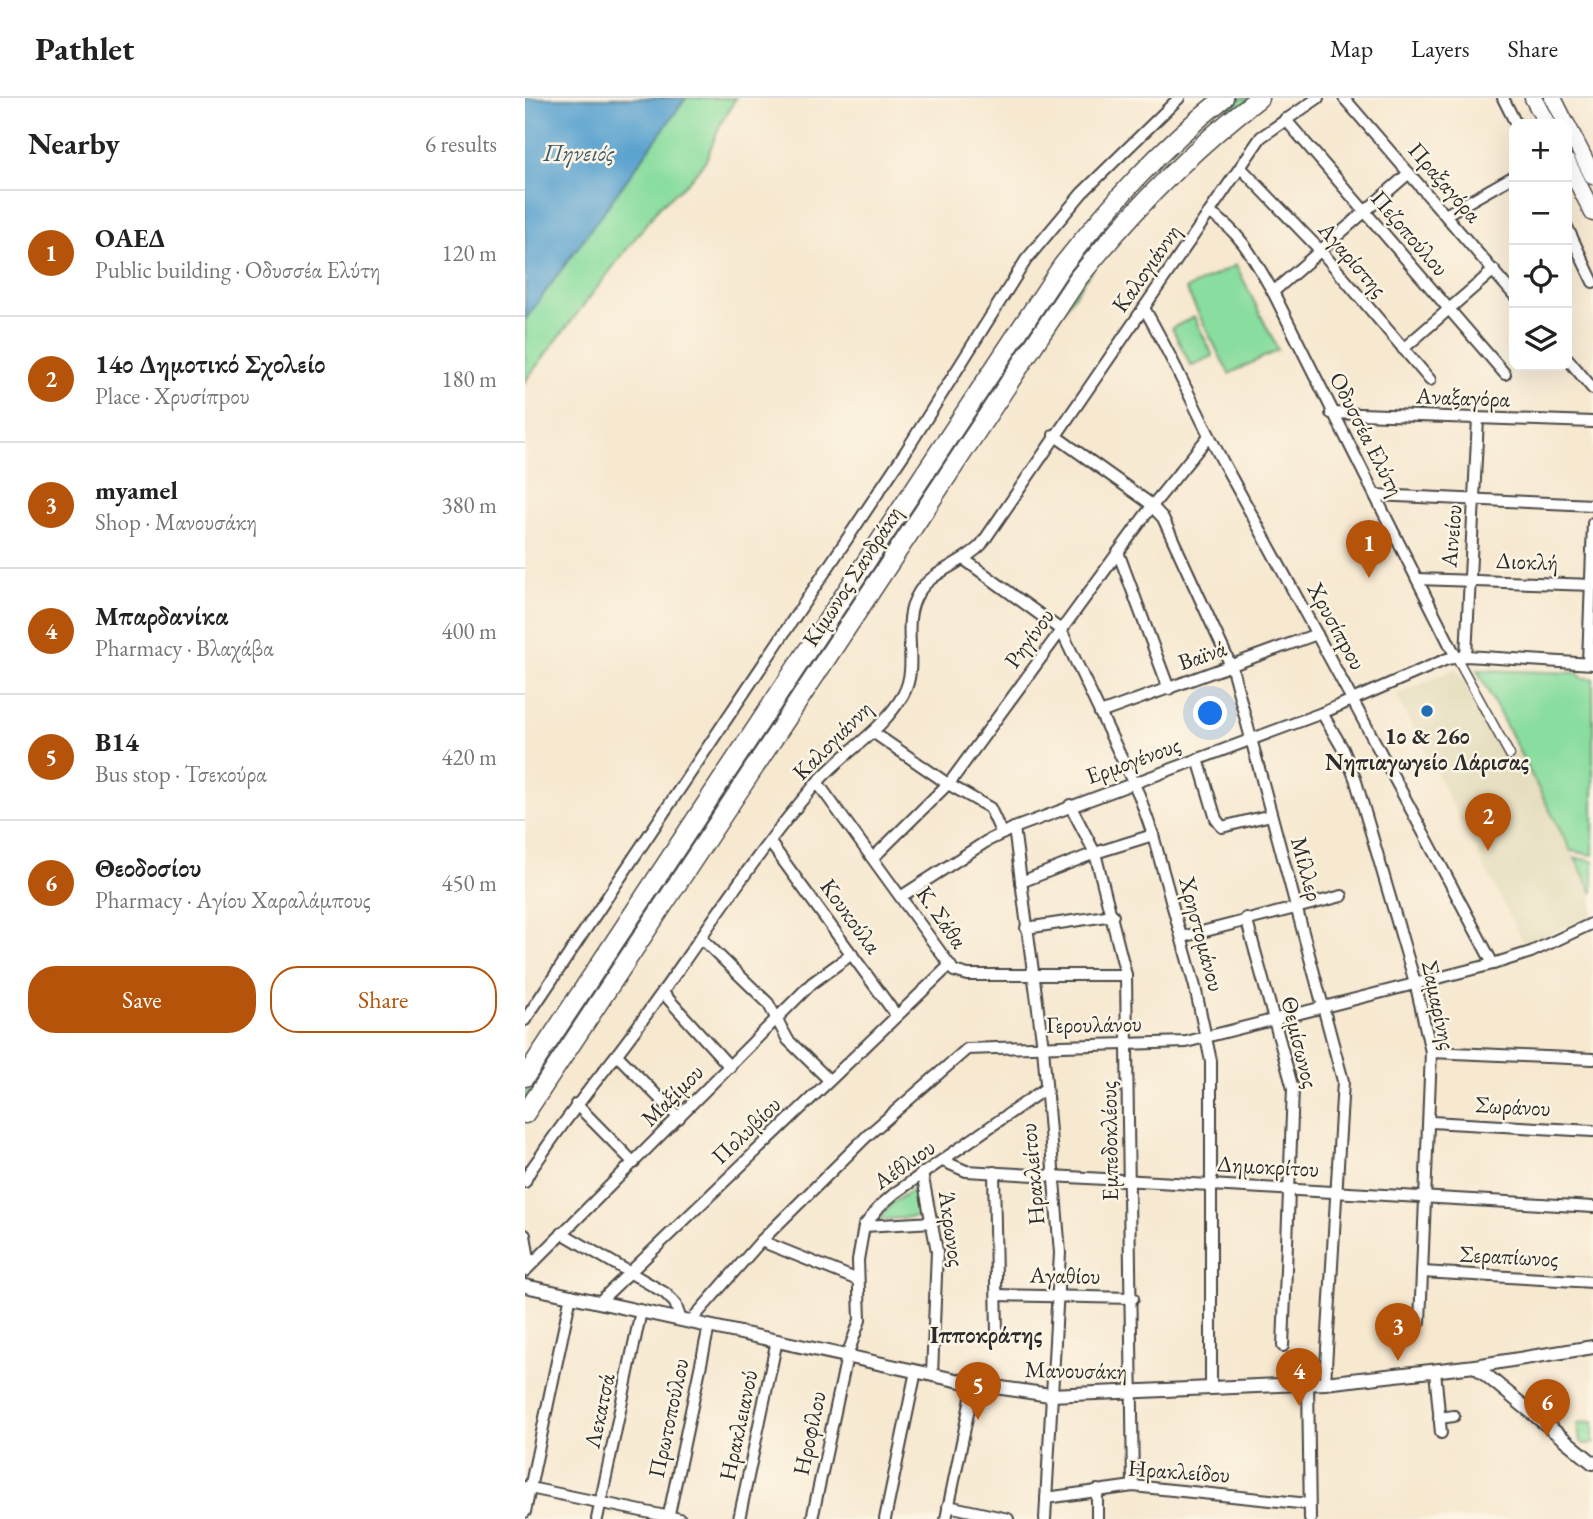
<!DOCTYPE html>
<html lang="en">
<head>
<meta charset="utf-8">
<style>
	:root { --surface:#fff; --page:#f6f6f6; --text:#222; --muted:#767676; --line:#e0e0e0; --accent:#b45309 }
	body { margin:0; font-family:"EB Garamond",serif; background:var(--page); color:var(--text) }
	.controls { position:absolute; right:21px; top:21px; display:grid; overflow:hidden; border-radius:14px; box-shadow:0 7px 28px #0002 }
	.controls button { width:63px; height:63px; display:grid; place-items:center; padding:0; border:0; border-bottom:2px solid var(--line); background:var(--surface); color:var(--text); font:35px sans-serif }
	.you { position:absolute; left:686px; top:616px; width:24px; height:24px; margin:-18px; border:5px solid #fff; border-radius:50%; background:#1a73e8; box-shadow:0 0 0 10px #1a73e833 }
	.badge { display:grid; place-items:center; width:46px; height:46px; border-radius:50%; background:var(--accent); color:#fff; font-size:23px; font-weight:700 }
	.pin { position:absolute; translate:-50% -58px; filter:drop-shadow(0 2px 4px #0008) }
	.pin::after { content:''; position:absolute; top:37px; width:24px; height:21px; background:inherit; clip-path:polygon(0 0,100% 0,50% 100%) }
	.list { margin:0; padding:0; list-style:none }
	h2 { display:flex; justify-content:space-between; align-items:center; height:91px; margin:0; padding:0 28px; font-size:30px }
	h2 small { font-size:23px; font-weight:400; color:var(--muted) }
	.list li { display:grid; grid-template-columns:46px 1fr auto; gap:21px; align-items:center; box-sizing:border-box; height:126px; padding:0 28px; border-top:2px solid var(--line) }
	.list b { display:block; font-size:26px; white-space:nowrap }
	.list p { margin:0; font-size:23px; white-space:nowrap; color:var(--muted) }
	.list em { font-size:23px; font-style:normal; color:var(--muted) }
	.actions { display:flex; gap:14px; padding:21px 28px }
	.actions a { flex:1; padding:16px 0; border:2px solid var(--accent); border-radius:28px; text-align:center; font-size:24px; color:var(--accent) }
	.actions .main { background:var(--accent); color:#fff }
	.icon { flex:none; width:38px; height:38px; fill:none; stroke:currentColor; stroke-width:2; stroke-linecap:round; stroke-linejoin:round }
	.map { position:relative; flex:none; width:1068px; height:1421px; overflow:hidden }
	header { display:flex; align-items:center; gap:42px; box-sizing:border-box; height:98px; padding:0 35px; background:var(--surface); border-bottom:2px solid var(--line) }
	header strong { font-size:33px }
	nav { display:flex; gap:38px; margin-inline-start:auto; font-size:24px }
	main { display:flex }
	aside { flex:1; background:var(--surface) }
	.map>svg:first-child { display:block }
	.built { fill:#e3dbba }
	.green { fill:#89dd9f; stroke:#5a8465; stroke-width:2 }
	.water { fill:#59a1cf; stroke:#42667d; stroke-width:2 }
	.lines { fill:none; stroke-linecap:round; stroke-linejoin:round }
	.pedestrian-casing { stroke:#4a4744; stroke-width:11 }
	.minor-casing { stroke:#4a4744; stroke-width:14 }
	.tertiary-casing { stroke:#4a4744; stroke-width:16 }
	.primary-casing { stroke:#4a4744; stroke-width:19 }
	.trunk-casing { stroke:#4a4744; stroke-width:21 }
	.pedestrian { stroke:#fff; stroke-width:8 }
	.minor { stroke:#fff; stroke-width:10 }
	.tertiary { stroke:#fff; stroke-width:12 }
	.primary { stroke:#fff; stroke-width:16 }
	.trunk { stroke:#fff; stroke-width:18 }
	.poi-dot { fill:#1f6fb2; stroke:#fcf5e5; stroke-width:2.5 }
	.labels { text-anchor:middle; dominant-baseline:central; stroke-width:5; stroke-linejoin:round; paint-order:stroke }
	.street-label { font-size:23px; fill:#2b2b2b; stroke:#fcf5e5 }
	.poi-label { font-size:23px; font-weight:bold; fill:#2b2b2b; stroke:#fcf5e5 }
	.water-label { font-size:24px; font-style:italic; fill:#3d5a6d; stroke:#fcf5e5 }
	.neighbourhood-label { font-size:24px; font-weight:bold; fill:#2b2b2b; stroke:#fcf5e5 }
</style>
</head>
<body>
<header>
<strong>Pathlet</strong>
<nav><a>Map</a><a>Layers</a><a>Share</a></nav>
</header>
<main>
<aside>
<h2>Nearby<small>6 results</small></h2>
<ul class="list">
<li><span class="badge">1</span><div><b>ΟΑΕΔ</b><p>Public building · Οδυσσέα Ελύτη</p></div><em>120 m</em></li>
<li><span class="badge">2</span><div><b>14ο Δημοτικό Σχολείο</b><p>Place · Χρυσίπpου</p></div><em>180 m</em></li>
<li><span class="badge">3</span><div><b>myamel</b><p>Shop · Μανουσάκη</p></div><em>380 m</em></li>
<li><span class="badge">4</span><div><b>Μπαρδανίκα</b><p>Pharmacy · Βλαχάβα</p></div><em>400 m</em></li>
<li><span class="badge">5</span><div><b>Β14</b><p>Bus stop · Τσεκούρα</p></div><em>420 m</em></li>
<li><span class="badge">6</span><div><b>Θεοδοσίου</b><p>Pharmacy · Αγίου Χαραλάμπους</p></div><em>450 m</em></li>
</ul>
<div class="actions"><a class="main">Save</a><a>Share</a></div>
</aside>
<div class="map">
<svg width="1068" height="1421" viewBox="0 0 1068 1421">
	<rect width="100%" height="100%" fill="#fcf5e5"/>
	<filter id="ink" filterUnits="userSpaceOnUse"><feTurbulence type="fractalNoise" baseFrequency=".0143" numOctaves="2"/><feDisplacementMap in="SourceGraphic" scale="14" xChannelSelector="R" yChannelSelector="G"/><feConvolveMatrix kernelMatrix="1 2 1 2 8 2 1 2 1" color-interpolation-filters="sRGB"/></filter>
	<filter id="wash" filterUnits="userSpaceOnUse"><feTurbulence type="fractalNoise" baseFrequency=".00686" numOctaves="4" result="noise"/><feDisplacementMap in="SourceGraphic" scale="28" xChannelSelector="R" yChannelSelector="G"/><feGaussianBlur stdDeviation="1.57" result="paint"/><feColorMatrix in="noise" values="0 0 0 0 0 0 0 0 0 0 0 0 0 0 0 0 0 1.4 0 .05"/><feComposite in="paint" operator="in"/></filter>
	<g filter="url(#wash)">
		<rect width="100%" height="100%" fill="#f7e8d0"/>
		<polygon class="built" points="931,570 979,659 994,653 1068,795 1068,817 1000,848 871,597"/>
		<g class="green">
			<polygon points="161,0 211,0 195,27 181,62 164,83 135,108 0,283 0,222"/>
			<polygon points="716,0 726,0 615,101 0,1003 0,995 539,181 632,71"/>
			<polygon points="711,167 753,252 704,276 661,191"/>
			<polygon points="669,219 688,258 666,268 647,230"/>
			<polygon points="952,572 1053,575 1057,580 1068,580 1068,757 1046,753"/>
			<polygon points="1050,760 1068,763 1068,795"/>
			<polygon points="393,1088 399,1118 353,1122 366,1106"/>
			<polygon points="1068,1324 1068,1345 1059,1346 1055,1343 1052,1325"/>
		</g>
		<polygon class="water" points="0,0 161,0 0,222"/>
	</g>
	<g filter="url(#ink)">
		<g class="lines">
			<g class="pedestrian-casing">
				<polyline id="pedestrian" points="931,559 985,657"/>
			</g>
			<g class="minor-casing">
				<g id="minor">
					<polyline points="819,0 989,197"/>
					<polyline points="978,0 991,26"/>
					<polyline points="760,21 980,276"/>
					<polyline points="716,70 795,152 905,282"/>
					<polyline points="884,75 748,194 931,559"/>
					<path d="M685 115C716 134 730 163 748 194"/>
					<polyline points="922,116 989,78"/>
					<polyline points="1042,129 1068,184"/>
					<path d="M619 210C649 261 671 314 699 366 790 532 880 699 968 866"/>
					<polyline points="878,251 969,172"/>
					<polyline points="1042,260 1068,291"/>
					<polyline points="806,315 1068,324"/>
					<polyline points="529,337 623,404 638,420 707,570 818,983 800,1285"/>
					<polyline points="850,397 1068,407"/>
					<polyline points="593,454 644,591"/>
					<polyline points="440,462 536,532 614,697 628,737 670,889 686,963 686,1290"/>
					<polyline points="892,481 1068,487"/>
					<polyline points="941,558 953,321"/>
					<polyline points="1063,565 1068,425"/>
					<polyline points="575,615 792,536"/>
					<polyline points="797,615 818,651 830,680 891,888 906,954 895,1224"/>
					<polyline points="349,635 423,686 465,710 477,736"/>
					<polyline points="673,661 691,721 697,729 746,717"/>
					<polyline points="292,684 429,873 443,877 601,877"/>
					<polyline points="545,707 570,755 601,877 608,1388"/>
					<polyline points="489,730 518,949 535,1155 520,1421"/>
					<polyline points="246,746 371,917"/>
					<polyline points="349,759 426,683 627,408 684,338"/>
					<polyline points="496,784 570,755 628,737"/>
					<polyline points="377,798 462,743 489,730 797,615 922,561 941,558 1068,566"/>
					<polyline points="721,820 768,991 758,1248"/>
					<polyline points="501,830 588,817"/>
					<polyline points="657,839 817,798"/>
					<polyline points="176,840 243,905 263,942 304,982"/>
					<polyline points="138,895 205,969"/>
					<polyline points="0,922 381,353 501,162 557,95 654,0"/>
					<polyline points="906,954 1068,961"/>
					<polyline points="92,957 154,1020"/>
					<polyline points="51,1006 109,1065"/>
					<polyline points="906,1024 1068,1033"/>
					<polyline points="418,1063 441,1073 1068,1109"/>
					<polyline points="469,1074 472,1235"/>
					<polyline points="397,1075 412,1153 407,1277"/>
					<path d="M0 1084C3 1073 13 1063 19 1053 42 1019 67 988 92 956 160 868 217 771 290 687 317 655 356 635 378 597 396 565 373 526 394 494 407 473 439 465 456 447L736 39 793 0"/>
					<polyline points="339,1128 409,1124"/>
					<polyline points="37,1135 140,1195 150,1205 156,1222"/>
					<polyline points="0,1137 5,1167"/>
					<polyline points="236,1143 333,1182"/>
					<polyline points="0,1173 287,885 327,856"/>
					<polyline points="897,1174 1068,1184"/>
					<polyline points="472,1197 608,1200"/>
					<polyline points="74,1204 425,867"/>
					<polyline points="165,1224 236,1143 343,1037 442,951 661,944 968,866 1006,854 1068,825"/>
					<polyline points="910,1273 916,1335"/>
					<polyline points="783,1285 785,1421"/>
					<polyline points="914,1320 929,1318"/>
					<polyline points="0,1389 155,1421"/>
					<polyline points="521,1400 608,1388 784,1406"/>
					<polyline points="423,1408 483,1421"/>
					<polyline points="0,1414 46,1197"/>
					<polyline points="72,1421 116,1213"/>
					<polyline points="143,1421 184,1228"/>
					<polyline points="214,1421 252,1242"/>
					<polyline points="287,1421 322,1258 335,1222 333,1162 339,1128 355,1108 370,1095 521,990"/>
					<polyline points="360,1421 391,1273"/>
					<polyline points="421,1421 449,1286"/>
					<polyline points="572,1421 572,1392"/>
				</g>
			</g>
			<g class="tertiary-casing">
				<g id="tertiary">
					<polyline points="0,1188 449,1286 525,1297 800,1285 950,1268 1068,1249"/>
					<polyline points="950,1268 1068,1365"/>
				</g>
			</g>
			<g class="primary-casing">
				<g id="primary">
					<polyline points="1008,0 1022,26"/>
					<polyline points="1028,0 1041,26"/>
					<polyline points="1042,27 1068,78"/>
					<polyline points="1042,64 1068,115"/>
				</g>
			</g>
			<g class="trunk-casing">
				<g id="trunk">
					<path d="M0 979 537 168C586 106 636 49 699 0"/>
					<path d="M0 1016 554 179C608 112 665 52 734 0"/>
				</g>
			</g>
			<use href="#pedestrian" class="pedestrian"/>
			<use href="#minor" class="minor"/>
			<use href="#tertiary" class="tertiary"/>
			<use href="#primary" class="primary"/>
			<use href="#trunk" class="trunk"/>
		</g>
	</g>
	<circle class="poi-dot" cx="902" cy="613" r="7"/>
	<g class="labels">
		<g class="street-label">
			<text transform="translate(920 84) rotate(49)">Πραξαγόρα</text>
			<text transform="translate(885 135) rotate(49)">Πεζοπούλου</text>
			<text transform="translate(828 161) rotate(49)">Αγαρίστης</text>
			<text transform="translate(621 170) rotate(-55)">Καλογιάννη</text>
			<text transform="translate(938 299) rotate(2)">Αναξαγόρα</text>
			<text transform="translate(842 336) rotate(63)">Οδυσσέα Ελύτη</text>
			<text transform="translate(926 438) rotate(-85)">Αινείου</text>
			<text transform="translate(1002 463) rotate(2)">Διοκλή</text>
			<text transform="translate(327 478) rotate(-57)">Κίμωνος Σανδράκη</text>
			<text transform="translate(812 528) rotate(61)">Χρυσίπpου</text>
			<text transform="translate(504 540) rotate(-54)">Ρηγίνου</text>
			<text transform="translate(677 557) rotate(-19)">Βαϊνά</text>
			<text transform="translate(307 642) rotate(-45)">Καλογιάννη</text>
			<text transform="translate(608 662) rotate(-20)">Ερμογένους</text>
			<text transform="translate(782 771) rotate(75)">Μίλλερ</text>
			<text transform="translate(326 818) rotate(54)">Κουκούλα</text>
			<text transform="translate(417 819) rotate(55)">Κ. Σάθα</text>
			<text transform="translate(677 836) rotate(75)">Χρηστομάνου</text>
			<text transform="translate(914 907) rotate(78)">Σαμαρίνης</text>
			<text transform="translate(569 926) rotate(-1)">Γερουλάνου</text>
			<text transform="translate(775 944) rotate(76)">Θεμίσωνος</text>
			<text transform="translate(147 997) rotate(-45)">Μαξίμου</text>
			<text transform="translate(988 1008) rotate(3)">Σωράνου</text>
			<text transform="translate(221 1032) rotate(-44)">Πολυβίου</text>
			<text transform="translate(584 1043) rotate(-91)">Εμπεδοκλέους</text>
			<text transform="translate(379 1066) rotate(-35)">Αέθλιου</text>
			<text transform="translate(743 1068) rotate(3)">Δημοκρίτου</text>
			<text transform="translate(507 1076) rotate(-95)">Ηρακλείτου</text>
			<text transform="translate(427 1131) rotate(82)">Άκρωνος</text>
			<text transform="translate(984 1158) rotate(3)">Σεραπίωνος</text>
			<text transform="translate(540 1177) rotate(1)">Αγαθίου</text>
			<text transform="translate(551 1272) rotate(1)">Μανουσάκη</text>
			<text transform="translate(74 1313) rotate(-78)">Λεκατσά</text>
			<text transform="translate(143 1320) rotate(-78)">Πρωτοπούλου</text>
			<text transform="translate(213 1327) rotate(-78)">Ηρακλειανού</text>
			<text transform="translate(284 1335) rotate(-78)">Ηροφίλου</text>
			<text transform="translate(654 1373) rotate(4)">Ηρακλείδου</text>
		</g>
		<g class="poi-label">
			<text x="902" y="638">1ο &amp; 26ο<tspan x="902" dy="26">Νηπιαγωγείο Λάρισας</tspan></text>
		</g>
		<g class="water-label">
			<text x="54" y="54">Πηνειός</text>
		</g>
		<g class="neighbourhood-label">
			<text x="461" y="1236">Ιπποκράτης</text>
		</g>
	</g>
</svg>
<div class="controls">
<button>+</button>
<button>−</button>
<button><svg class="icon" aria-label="locate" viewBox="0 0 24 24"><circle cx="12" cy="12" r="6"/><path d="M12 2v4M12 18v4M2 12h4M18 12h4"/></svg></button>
<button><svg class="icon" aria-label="layers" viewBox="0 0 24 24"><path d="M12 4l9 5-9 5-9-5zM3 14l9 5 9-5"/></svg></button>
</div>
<div class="you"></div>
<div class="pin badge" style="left:844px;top:480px">1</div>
<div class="pin badge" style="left:963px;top:753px">2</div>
<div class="pin badge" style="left:873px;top:1263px">3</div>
<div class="pin badge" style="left:774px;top:1308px">4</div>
<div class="pin badge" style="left:453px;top:1322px">5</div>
<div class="pin badge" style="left:1022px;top:1339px">6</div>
</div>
</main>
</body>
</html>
